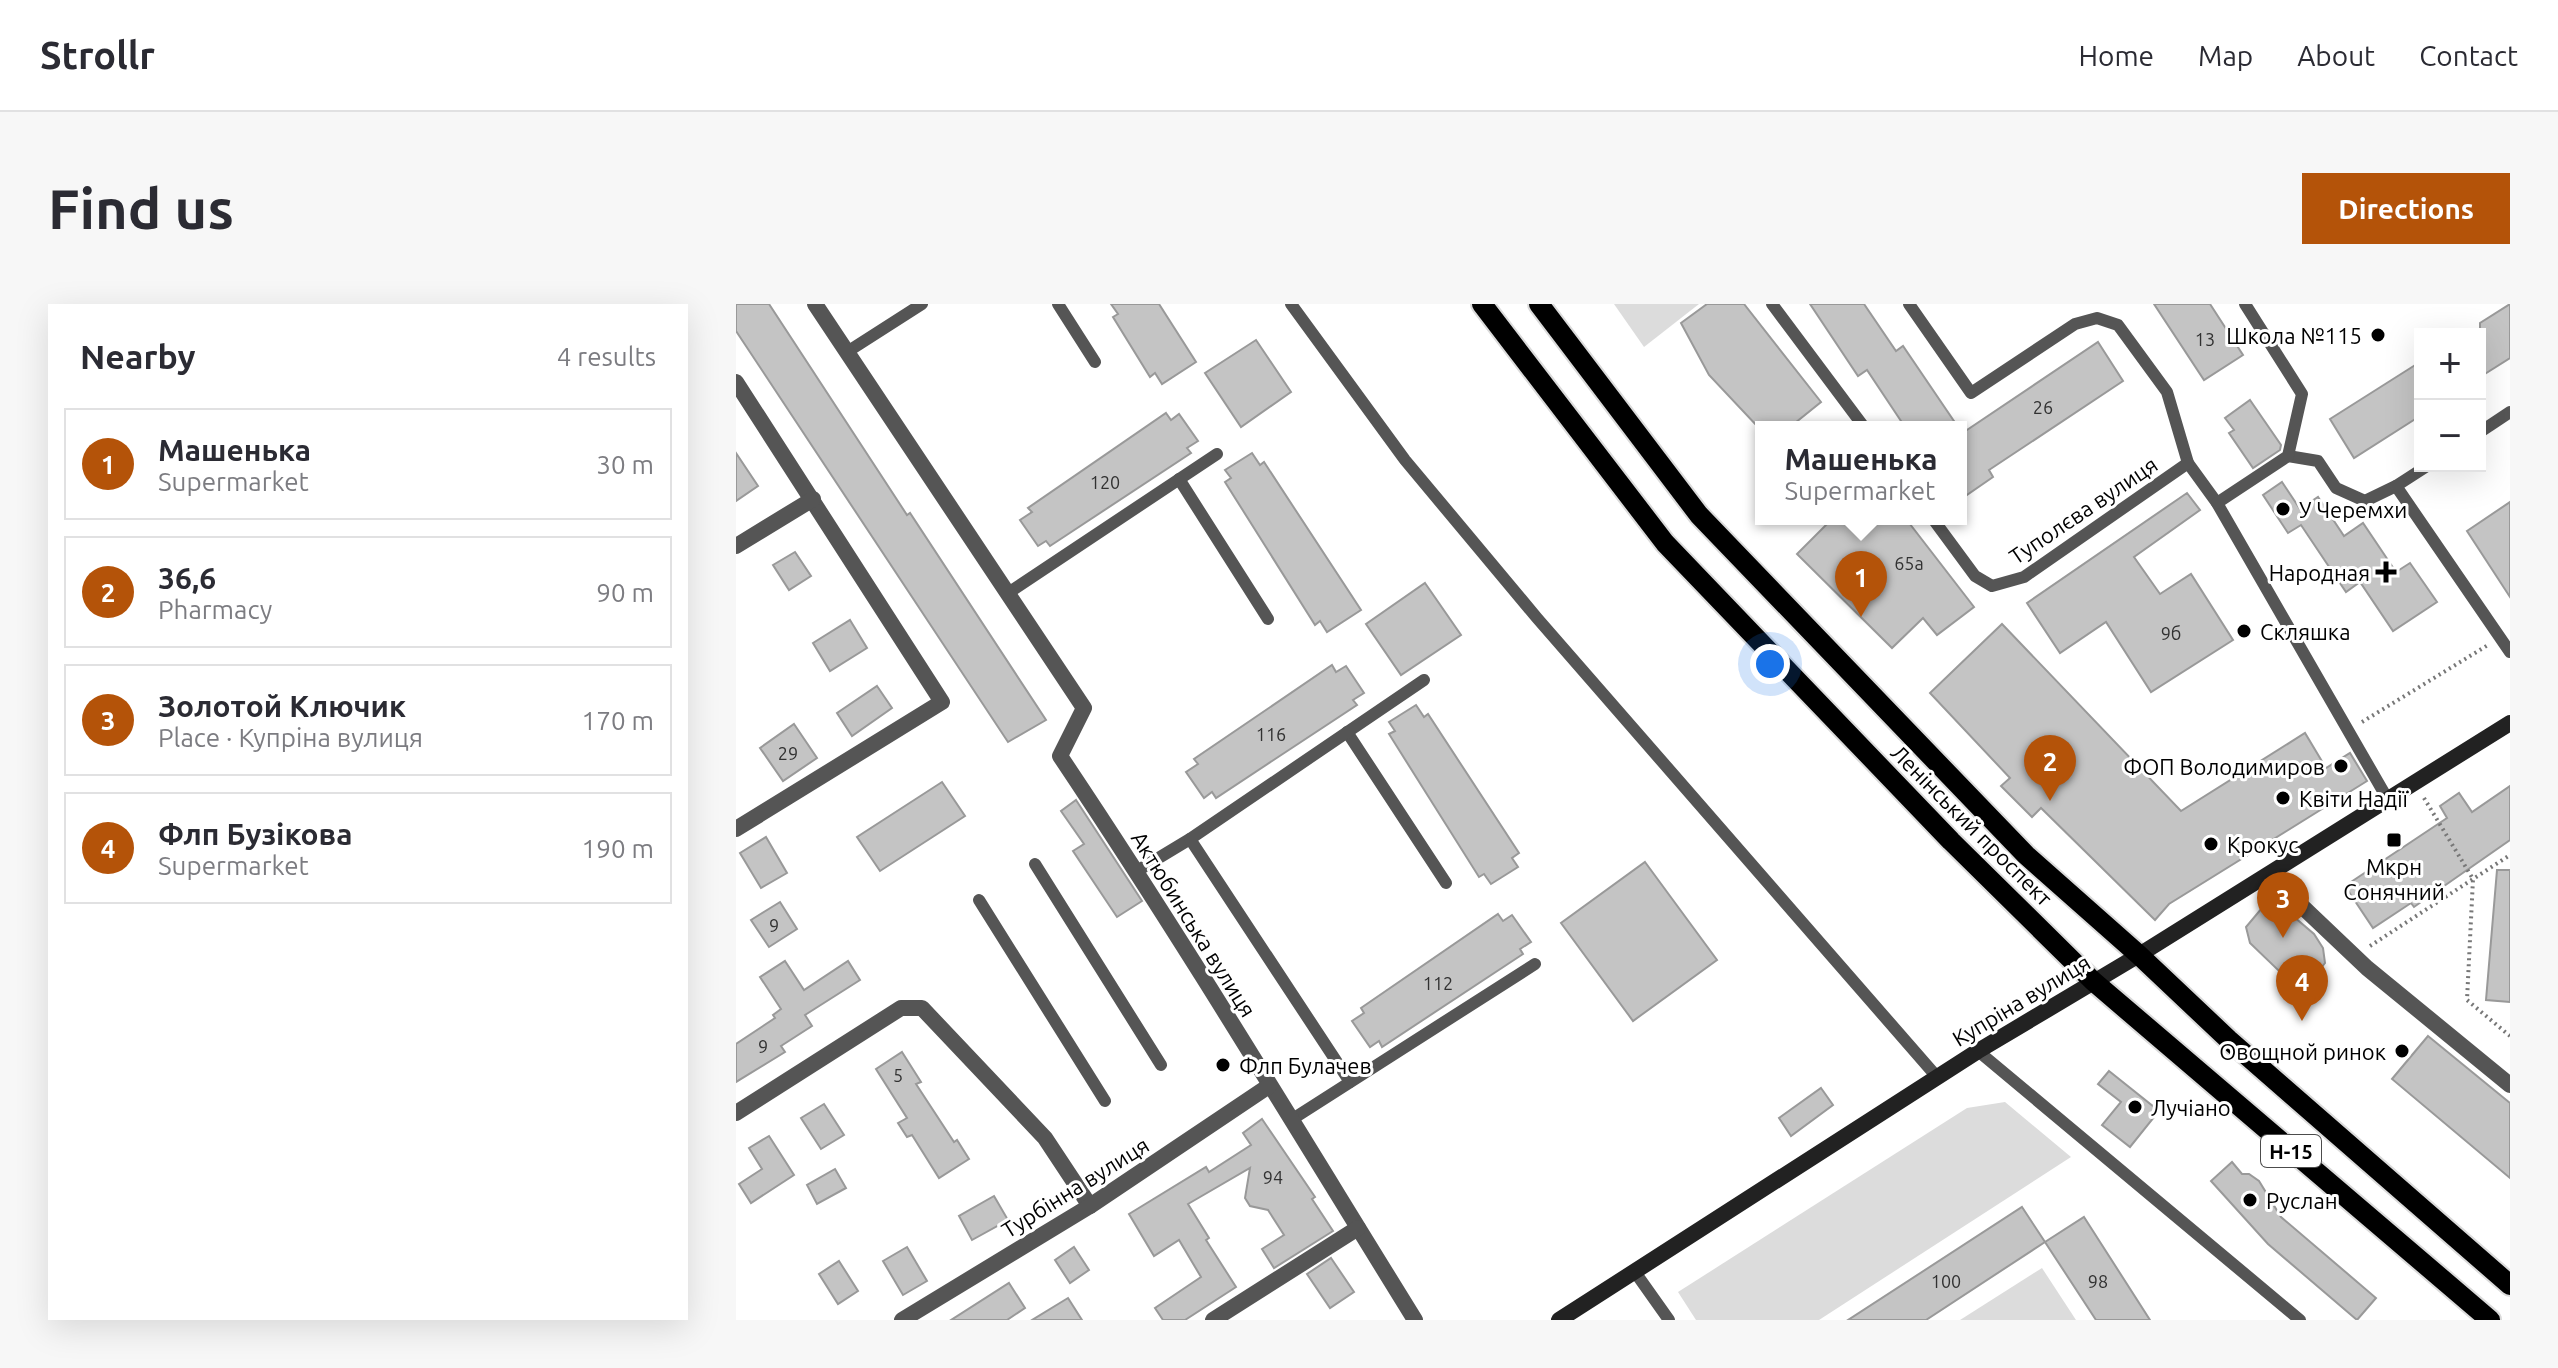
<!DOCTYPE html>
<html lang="en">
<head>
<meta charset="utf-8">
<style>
	:root { --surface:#fff; --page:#f7f7f7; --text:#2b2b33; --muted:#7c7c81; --line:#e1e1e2; --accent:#b45309 }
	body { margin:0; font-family:Ubuntu,sans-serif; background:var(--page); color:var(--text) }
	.controls { position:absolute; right:24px; top:24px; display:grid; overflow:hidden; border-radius:0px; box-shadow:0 8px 32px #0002 }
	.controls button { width:72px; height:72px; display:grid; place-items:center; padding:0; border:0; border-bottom:2px solid var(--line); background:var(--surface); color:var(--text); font:40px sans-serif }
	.you { position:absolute; left:1034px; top:360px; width:28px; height:28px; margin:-20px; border:6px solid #fff; border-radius:50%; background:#1a73e8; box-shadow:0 0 0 12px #1a73e833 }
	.badge { display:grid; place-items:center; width:52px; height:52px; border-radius:50%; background:var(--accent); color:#fff; font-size:26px; font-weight:700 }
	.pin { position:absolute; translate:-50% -66px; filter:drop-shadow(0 2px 4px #0008) }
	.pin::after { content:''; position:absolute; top:42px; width:28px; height:24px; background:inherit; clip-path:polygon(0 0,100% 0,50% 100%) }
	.popup { position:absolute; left:1019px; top:117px; width:212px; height:104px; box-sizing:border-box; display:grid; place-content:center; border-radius:0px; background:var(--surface); filter:drop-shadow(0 2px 6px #0005); font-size:26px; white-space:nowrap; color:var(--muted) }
	.popup b { font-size:30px; color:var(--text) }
	.popup::after { content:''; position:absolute; left:50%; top:100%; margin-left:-16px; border:16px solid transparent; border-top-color:var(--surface) }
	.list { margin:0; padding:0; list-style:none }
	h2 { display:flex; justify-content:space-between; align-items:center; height:104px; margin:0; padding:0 32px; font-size:34px }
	h2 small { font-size:26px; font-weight:400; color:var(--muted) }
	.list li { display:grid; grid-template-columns:52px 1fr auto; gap:24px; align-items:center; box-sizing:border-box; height:112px; margin:0 16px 16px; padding:0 16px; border:2px solid var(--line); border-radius:0px }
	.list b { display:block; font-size:30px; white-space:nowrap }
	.list p { margin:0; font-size:26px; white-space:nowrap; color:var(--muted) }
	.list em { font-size:26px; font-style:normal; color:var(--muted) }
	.map { position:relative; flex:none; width:1774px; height:1016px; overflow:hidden; border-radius:0px }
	header { display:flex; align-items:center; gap:48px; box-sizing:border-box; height:112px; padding:0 40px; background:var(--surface); border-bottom:2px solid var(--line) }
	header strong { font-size:38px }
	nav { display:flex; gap:44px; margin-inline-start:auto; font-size:28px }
	.intro { display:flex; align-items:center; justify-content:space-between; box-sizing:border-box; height:192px; padding:0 48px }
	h1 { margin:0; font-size:56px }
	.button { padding:20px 36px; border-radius:0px; background:var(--accent); color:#fff; font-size:28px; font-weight:700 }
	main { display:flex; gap:48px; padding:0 48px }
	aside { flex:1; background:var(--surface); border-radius:0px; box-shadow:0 8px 32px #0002 }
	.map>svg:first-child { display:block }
	.green { fill:#dcdcdc }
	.building { fill:#c4c4c4; stroke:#999; stroke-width:2 }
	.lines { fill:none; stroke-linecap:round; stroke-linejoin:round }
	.primary-casing { stroke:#dbdbdb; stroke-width:24 }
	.path { stroke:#777; stroke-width:4; stroke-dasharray:2 4; stroke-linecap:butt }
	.service { stroke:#555; stroke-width:12 }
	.minor { stroke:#555; stroke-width:16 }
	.secondary { stroke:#222; stroke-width:16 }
	.primary { stroke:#000; stroke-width:20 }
	.poi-dot { fill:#000; stroke:#fff; stroke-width:3 }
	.labels { text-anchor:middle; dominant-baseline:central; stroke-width:6; stroke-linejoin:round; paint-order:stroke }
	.number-label { font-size:18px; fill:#313131 }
	.shield { fill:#fff; stroke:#4c4c4c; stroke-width:2 }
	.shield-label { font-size:20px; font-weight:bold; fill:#000 }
	.poi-label { font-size:22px; fill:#000; stroke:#fff; text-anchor:start }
	.street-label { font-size:22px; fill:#000; stroke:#fff }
</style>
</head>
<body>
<header>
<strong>Strollr</strong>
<nav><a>Home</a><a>Map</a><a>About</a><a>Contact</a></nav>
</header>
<div class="intro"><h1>Find us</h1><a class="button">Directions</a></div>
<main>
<aside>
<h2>Nearby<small>4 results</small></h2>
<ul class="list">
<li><span class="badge">1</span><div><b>Машенька</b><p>Supermarket</p></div><em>30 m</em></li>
<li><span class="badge">2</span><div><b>36,6</b><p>Pharmacy</p></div><em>90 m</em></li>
<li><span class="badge">3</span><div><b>Золотой Ключик</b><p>Place · Купріна вулиця</p></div><em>170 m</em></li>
<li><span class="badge">4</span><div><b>Флп Бузікова</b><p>Supermarket</p></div><em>190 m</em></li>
</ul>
</aside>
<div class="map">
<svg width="1774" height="1016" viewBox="0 0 1774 1016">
	<rect width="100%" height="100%" fill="#fff"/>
	<g class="green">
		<polygon points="878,0 963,0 908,43"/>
		<polygon points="1269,798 1335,853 1083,1016 960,1016 942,988 1231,804"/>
		<polygon points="1306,964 1340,1016 1224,1016"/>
	</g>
	<g class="building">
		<polygon points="0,0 33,0 171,211 174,209 310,416 272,438 0,27"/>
		<polygon points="375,0 423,0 460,58 426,80 419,69 414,73 377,13 382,10"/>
		<polygon points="971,0 1008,0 1085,98 1054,123 1022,123 973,71 945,19"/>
		<polygon points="1074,0 1128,0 1160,47 1167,42 1222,123 1169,123 1131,66 1122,72"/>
		<polygon points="1418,0 1474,0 1507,51 1468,76"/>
		<polygon points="1774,0 1774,54 1744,73 1744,19"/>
		<polygon points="520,36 555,88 505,123 469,69"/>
		<polygon points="1362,38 1387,77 1253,166 1257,173 1225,195 1225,130"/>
		<polygon points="1684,58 1684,112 1618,154 1594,115"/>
		<polygon points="1514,96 1545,141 1544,146 1517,164 1493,129 1498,126 1489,114"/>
		<polygon points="430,109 435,116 443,110 462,137 451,144 455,149 314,242 310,237 302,242 284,216 296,208 292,204"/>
		<polygon points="0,149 22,182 0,197"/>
		<polygon points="516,149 524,161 528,158 625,306 591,328 584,317 579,321 489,178 495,174 489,166"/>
		<polygon points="1546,178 1564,205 1582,193 1608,232 1627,219 1660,268 1674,259 1701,298 1657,327 1624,278 1610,288 1565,221 1552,229 1527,191"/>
		<polygon points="1451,189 1464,206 1398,253 1424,290 1455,270 1497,336 1415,388 1370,318 1324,349 1291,299"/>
		<polygon points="1774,198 1774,293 1731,227"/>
		<polygon points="1096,215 1170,215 1238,303 1201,331 1187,314 1156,344 1061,250"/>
		<polygon points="59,248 75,272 53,286 37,261"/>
		<polygon points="689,279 725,331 665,371 630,320"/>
		<polygon points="114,316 131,344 94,367 77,339"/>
		<polygon points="1266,320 1445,507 1569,429 1590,464 1614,449 1631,477 1433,600 1419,616 1305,504 1296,513 1265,482 1274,474 1194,389"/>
		<polygon points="596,361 600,368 610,362 628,389 617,396 621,401 480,494 476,488 468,494 450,468 462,460 458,455"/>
		<polygon points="141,382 156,404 116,432 101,409"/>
		<polygon points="680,401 688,413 692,410 783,549 776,554 782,563 755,580 748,570 743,573 653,430 659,427 653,418"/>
		<polygon points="58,420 81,454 47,477 24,444"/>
		<polygon points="206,478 229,512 144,567 121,533"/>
		<polygon points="1774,482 1774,536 1678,603 1675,599 1637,624 1609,582 1711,514 1704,502 1723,489 1736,508"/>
		<polygon points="340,496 406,597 381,613 337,547 348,540 325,507"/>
		<polygon points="30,533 51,569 25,584 4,549"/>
		<polygon points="909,558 981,656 897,717 825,619"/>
		<polygon points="1761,566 1774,566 1774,698 1750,696"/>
		<polygon points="44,598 61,625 33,643 15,616"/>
		<polygon points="1544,601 1578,630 1587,644 1589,659 1577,674 1560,675 1542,666 1514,639 1510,623 1526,604"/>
		<polygon points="762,610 767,617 776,611 795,638 784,645 787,650 646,743 643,737 634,743 616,717 628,709 625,704"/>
		<polygon points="49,657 68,686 112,657 124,676 69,711 76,722 45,742 49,748 0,778 0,740 39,714 37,711 45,705 24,673"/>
		<polygon points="1692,732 1774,799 1774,874 1656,775"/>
		<polygon points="166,748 185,778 180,780 218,838 221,836 233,855 203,874 176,831 171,833 162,819 171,814 140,765"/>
		<polygon points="1373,767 1423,807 1394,843 1366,821 1385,798 1362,780"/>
		<polygon points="1085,784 1097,801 1055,832 1043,814"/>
		<polygon points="88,800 108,831 85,845 65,814"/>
		<polygon points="526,815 579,893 576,895 597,927 538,964 526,945 548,931 532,906 514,902 509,894 514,864 452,900 473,934 470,936 500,983 449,1016 427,1016 419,1004 465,973 443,936 418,952 393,910 470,863 473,868 515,841 507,829"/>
		<polygon points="33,832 58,871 15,899 3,880 26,865 13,844"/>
		<polygon points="1496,858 1506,870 1513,870 1523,877 1545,913 1640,994 1621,1016 1532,940 1475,877"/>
		<polygon points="99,865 110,884 81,900 71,881"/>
		<polygon points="258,892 272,916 236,936 223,912"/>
		<polygon points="1286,903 1309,938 1190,1016 1112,1016"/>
		<polygon points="1348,913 1414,1016 1360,1016 1309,938"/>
		<polygon points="171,943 191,977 167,991 147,957"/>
		<polygon points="338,943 353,966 334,979 319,956"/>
		<polygon points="595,954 618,988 594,1004 571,970"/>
		<polygon points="103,957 122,987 102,1000 83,970"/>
		<polygon points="273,979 289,1004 271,1016 215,1016"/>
		<polygon points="332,994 346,1016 296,1016"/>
	</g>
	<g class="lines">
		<g class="primary-casing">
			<g id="primary">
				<polyline points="746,0 929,239 1215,537 1357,677 1754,1016"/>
				<polyline points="803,0 963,211 1290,551 1403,651 1493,736 1774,981"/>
			</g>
		</g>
		<g class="path">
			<polyline points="1626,418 1752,341"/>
			<polyline points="1688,494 1737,575 1731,696 1774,732"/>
			<polyline points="1634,642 1774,551"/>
		</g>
		<g class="service">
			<polyline points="322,0 359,58"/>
			<polyline points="555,0 669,156 801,314 1201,773"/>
			<polyline points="1036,0 1128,123"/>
			<polyline points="1173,0 1235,89 1339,20 1361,14 1382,21 1431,88 1452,159 1481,199 1651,494"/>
			<polyline points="111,48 186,0"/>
			<polyline points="1744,128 1774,108"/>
			<polyline points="1552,152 1582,157 1600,184 1629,197 1660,182"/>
			<polyline points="1691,162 1660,182 1774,348"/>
			<polyline points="443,175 532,315"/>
			<polyline points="1481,199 1552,152 1566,90 1509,0"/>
			<polyline points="1197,215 1239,272 1256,282 1288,273 1452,159"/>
			<polyline points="272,289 481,150"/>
			<polyline points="611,428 710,579"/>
			<polyline points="299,560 425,761"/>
			<polyline points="401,567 454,535"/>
			<polyline points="243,596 369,797"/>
			<polyline points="1242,747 1564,1016"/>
			<polyline points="614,778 454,535 688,376"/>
			<polyline points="555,816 799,660"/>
			<polyline points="899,968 933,1016"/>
		</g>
		<g class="minor">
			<path d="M79 0 348 404 324 452C448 637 562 827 679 1016"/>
			<polyline points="0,78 206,398 0,525"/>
			<polyline points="0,242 77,195"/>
			<polyline points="1533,571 1631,664 1774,781"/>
			<polyline points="0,809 165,704 186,704 309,834 354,902"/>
			<polyline points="166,1016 354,902 533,782"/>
			<polyline points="477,1016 622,924"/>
		</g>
		<polyline class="secondary" points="823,1016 1242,747 1403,651 1774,419"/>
		<use href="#primary" class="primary"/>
	</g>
	<g class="poi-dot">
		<circle cx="1642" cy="31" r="8"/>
		<circle cx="1547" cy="205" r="8"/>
		<path d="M1646 256h8v8h8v8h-8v8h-8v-8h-8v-8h8z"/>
		<circle cx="1508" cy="327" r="8"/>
		<circle cx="1605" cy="462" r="8"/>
		<circle cx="1547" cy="494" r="8"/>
		<rect x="1650" y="528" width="16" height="16" rx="4"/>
		<circle cx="1475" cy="540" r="8"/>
		<circle cx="1666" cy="747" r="8"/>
		<circle cx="487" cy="761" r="8"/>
		<circle cx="1399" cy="803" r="8"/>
		<circle cx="1514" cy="896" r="8"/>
	</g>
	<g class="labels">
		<g class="number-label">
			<text x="1469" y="35">13</text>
			<text x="1307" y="103">26</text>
			<text x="369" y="178">120</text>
			<text x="1173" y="259">65а</text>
			<text x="1435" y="329">9б</text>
			<text x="535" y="430">116</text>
			<text x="52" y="449">29</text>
			<text x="38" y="621">9</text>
			<text x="702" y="679">112</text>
			<text x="27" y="742">9</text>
			<text x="162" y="771">5</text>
			<text x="537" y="873">94</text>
			<text x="1210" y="977">100</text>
			<text x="1362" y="977">98</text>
		</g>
		<rect class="shield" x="1525" y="831" width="60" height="32" rx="6"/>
		<g class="shield-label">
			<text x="1555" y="847">Н-15</text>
		</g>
		<g class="poi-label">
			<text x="1626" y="31" text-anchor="end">Школа №115</text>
			<text x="1563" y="205">У Черемхи</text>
			<text x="1634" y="268" text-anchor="end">Народная</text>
			<text x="1524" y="327">Скляшка</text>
			<text x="1589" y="462" text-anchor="end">ФОП Володимиров</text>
			<text x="1563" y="494">Квіти Надії</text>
			<text x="1491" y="540">Крокус</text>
			<text x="1658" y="562" text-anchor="middle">Мкрн<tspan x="1658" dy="25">Сонячний</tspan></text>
			<text x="1650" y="747" text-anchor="end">Овощной ринок</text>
			<text x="503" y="761">Флп Булачев</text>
			<text x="1415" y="803">Лучіано</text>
			<text x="1530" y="896">Руслан</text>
		</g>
		<g class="street-label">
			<text transform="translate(1347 206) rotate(-34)">Туполєва вулиця</text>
			<text transform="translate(1236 521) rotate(45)">Ленінський проспект</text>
			<text transform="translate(458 620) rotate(58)">Актюбинська вулиця</text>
			<text transform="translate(1285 696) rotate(-31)">Купріна вулиця</text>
			<text transform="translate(339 883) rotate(-32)">Турбінна вулиця</text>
		</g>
	</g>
</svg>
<div class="controls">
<button>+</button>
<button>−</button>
</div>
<div class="you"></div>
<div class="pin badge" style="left:1125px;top:313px">1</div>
<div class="popup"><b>Машенька</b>Supermarket</div>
<div class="pin badge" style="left:1314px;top:497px">2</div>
<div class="pin badge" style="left:1547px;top:634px">3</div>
<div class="pin badge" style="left:1566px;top:717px">4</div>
</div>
</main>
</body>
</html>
